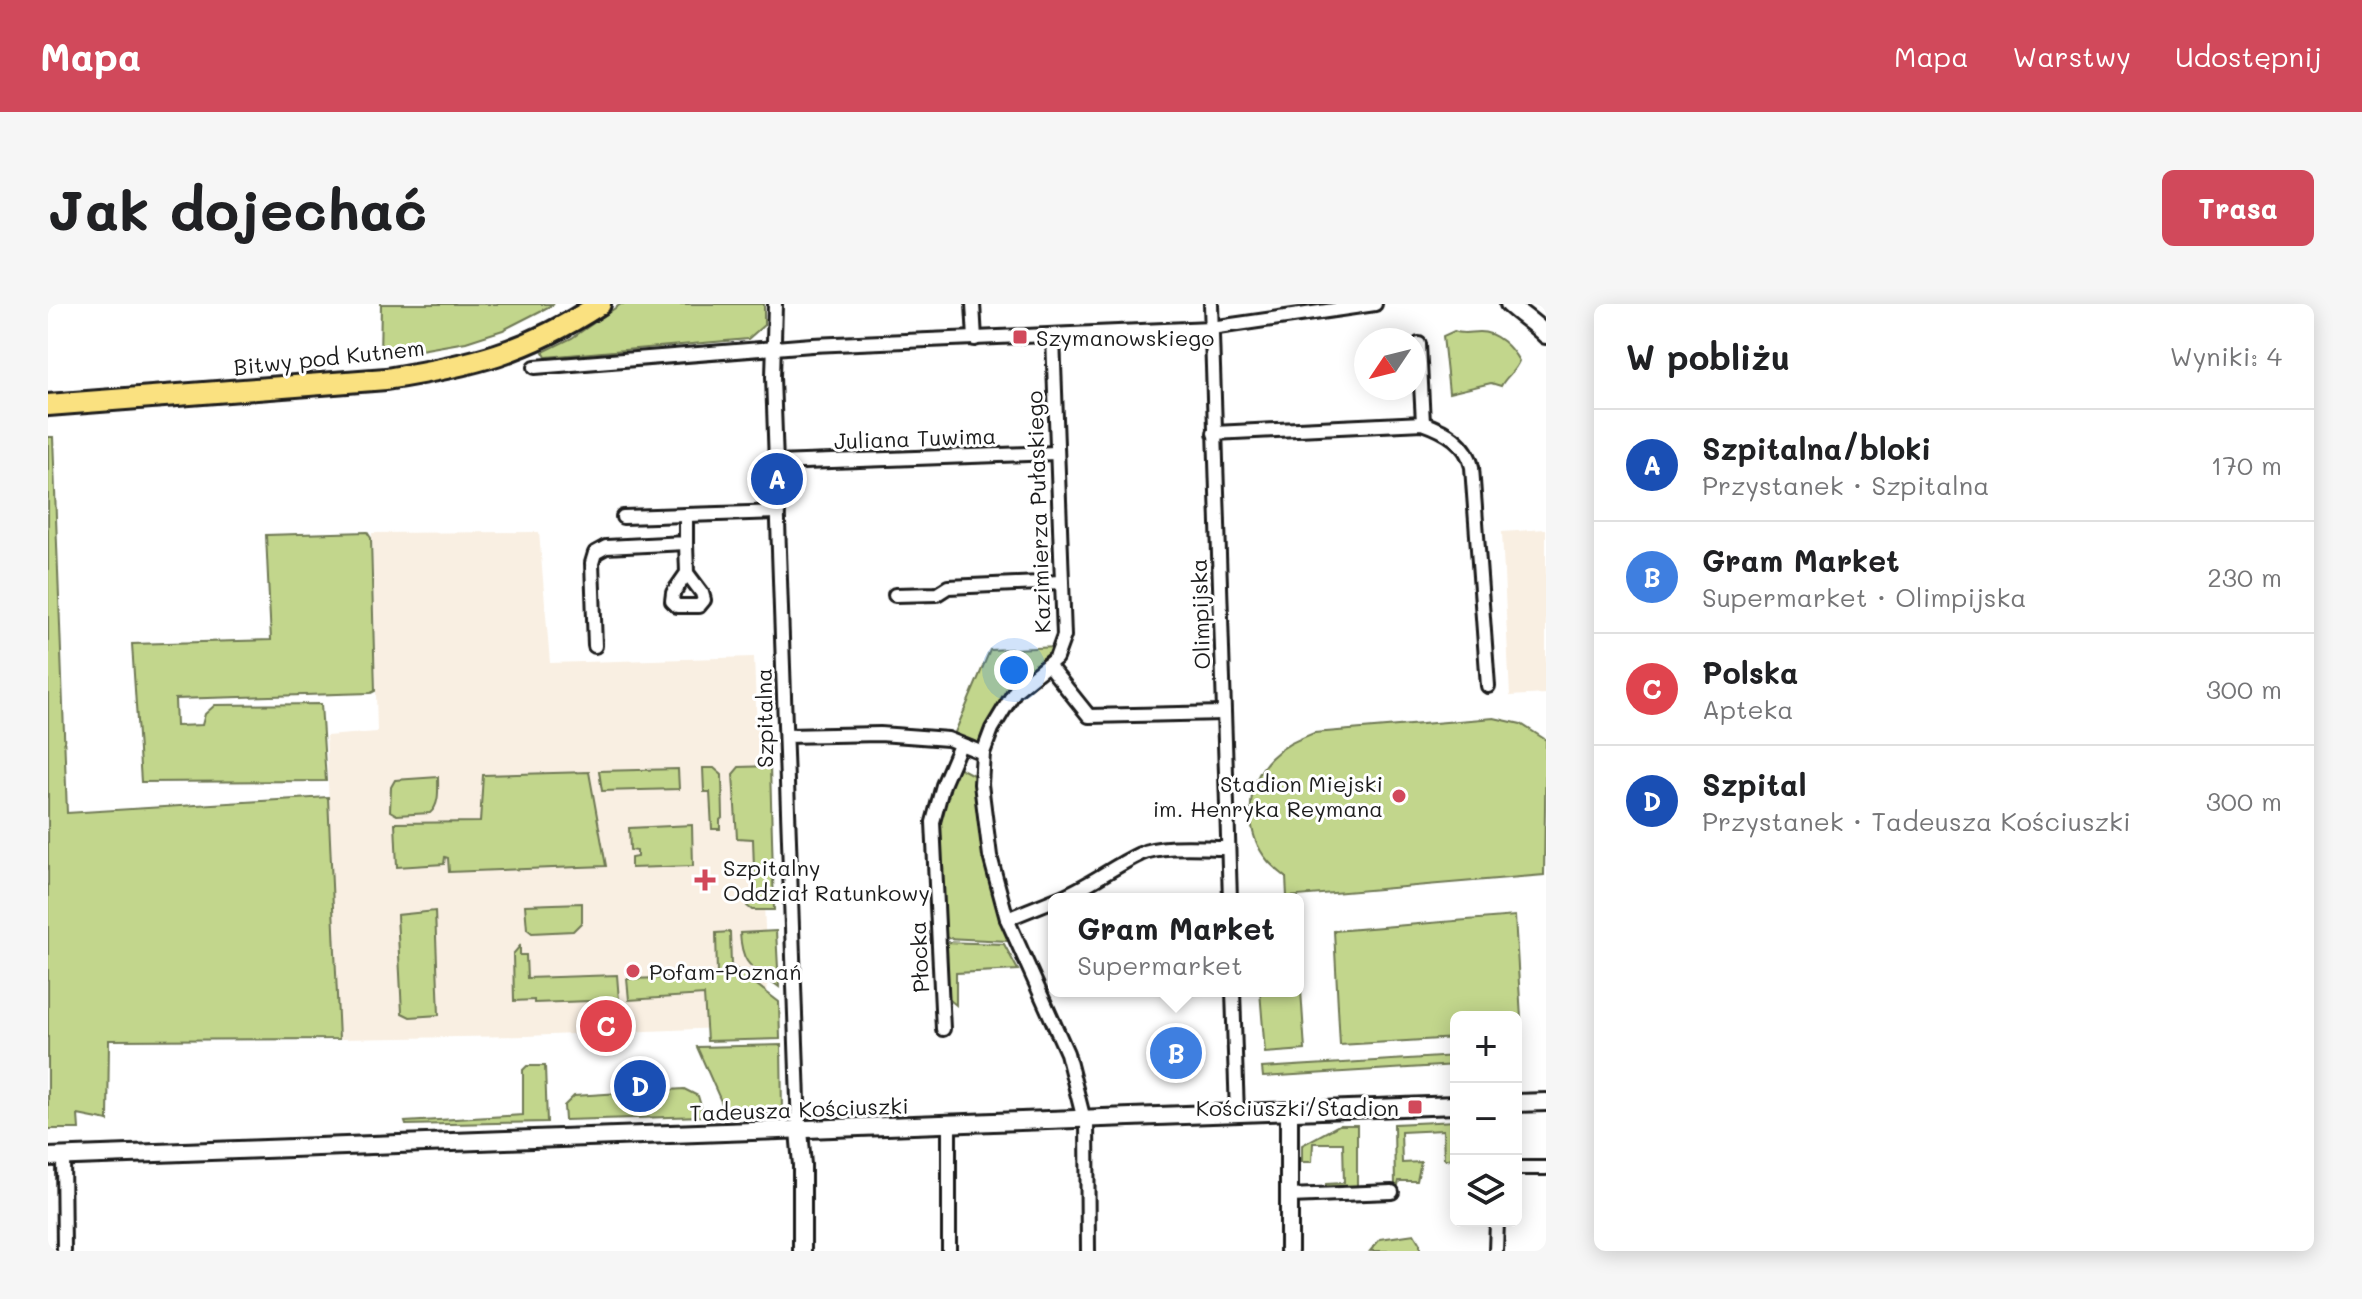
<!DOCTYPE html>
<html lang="pl">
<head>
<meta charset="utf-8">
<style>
	:root { --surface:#fff; --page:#f6f6f6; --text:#202124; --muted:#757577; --line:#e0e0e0; --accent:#d1495b }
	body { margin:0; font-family:Mali,sans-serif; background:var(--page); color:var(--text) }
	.controls { position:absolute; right:24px; bottom:24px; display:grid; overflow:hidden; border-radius:12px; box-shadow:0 4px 20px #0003 }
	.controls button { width:72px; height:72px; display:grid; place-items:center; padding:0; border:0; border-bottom:2px solid var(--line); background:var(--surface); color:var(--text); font:40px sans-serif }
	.compass { position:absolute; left:1306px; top:24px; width:72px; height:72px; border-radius:50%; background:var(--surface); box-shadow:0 4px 20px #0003; rotate:235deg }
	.you { position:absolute; left:966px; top:366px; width:28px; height:28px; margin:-20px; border:6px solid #fff; border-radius:50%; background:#1a73e8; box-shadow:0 0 0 12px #1a73e833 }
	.badge { display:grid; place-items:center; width:52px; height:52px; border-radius:50%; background:var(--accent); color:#fff; font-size:26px; font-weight:700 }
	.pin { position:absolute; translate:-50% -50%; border:4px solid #fff; box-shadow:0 2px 8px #0006 }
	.popup { position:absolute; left:1000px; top:589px; width:256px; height:104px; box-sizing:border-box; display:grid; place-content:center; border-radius:12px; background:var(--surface); filter:drop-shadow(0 2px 6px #0005); font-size:26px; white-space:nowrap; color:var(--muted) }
	.popup b { font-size:30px; color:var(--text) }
	.popup::after { content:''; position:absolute; left:50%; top:100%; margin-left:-16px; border:16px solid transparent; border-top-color:var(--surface) }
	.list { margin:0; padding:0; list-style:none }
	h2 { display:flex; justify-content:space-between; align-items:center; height:104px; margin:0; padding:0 32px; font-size:34px }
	h2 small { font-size:26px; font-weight:400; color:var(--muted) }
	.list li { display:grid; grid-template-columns:52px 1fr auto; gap:24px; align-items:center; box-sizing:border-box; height:112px; padding:0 32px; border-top:2px solid var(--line) }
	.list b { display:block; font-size:30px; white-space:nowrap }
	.list p { margin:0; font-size:26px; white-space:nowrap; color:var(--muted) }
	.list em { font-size:26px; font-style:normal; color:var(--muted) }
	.icon { flex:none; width:44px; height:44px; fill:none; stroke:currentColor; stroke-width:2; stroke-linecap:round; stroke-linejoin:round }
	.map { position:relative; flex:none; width:1498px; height:947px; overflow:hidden; border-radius:12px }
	header { display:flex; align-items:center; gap:48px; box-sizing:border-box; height:112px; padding:0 40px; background:var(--accent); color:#fff }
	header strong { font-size:38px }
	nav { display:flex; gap:44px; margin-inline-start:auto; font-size:28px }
	.intro { display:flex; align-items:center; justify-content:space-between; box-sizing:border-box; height:192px; padding:0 48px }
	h1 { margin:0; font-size:56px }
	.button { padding:20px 36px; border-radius:12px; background:var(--accent); color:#fff; font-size:28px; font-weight:700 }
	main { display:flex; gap:48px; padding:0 48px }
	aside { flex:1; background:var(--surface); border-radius:12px; box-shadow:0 4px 20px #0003 }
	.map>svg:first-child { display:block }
	.built { fill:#f9efe2 }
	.green { fill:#c2d68c; stroke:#6f7954; stroke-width:2 }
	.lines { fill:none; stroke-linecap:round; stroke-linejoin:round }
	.minor-casing { stroke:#1c1c1c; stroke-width:18 }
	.tertiary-casing { stroke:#1c1c1c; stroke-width:22 }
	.primary-casing { stroke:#1c1c1c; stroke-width:26 }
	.minor { stroke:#fff; stroke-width:12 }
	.tertiary { stroke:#fff; stroke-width:16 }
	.primary { stroke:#fae180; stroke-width:20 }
	.poi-dot { fill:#d1495b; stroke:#fff; stroke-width:3 }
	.labels { text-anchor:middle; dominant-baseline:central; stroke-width:6; stroke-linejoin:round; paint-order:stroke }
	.poi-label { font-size:22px; fill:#1c1c1c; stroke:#fff; text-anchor:start }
	.street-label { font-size:22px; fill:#1c1c1c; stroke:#fff }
</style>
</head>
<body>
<header>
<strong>Mapa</strong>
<nav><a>Mapa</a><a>Warstwy</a><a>Udostępnij</a></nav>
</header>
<div class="intro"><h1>Jak dojechać</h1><a class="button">Trasa</a></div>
<main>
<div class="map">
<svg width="1498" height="947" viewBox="0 0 1498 947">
	<rect width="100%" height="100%" fill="#fff"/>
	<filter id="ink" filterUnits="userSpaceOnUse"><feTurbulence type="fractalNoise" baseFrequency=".0125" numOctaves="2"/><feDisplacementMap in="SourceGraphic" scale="16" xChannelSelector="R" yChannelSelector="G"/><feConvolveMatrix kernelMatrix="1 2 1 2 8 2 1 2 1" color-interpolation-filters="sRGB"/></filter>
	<g filter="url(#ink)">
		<g class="built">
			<polygon points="1498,225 1498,390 1462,392 1454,228"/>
			<polygon points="491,228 502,359 706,353 721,722 478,732 291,735 278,432 329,428 324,229"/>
		</g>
		<g class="green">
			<polygon points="333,0 506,0 455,26 418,38 332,53"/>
			<polygon points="573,0 716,0 716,21 700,35 498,53 495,48 524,34"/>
			<path d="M1406 27C1415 31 1422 28 1431 28 1449 28 1463 43 1471 57 1467 68 1458 72 1453 82L1443 79 1401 89 1395 32Z"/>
			<polygon points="0,133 5,133 19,509 280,493 291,735 61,736 60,817 30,811 31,825 0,825"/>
			<polygon points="319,228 323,234 327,387 323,389 127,395 128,422 154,421 157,410 167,401 273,400 278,477 93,478 84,340 223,336 218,231"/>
			<path d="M1009 343C1000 357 985 361 974 373 955 392 945 417 932 440L905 433 942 346Z"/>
			<path d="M1446 414 1473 420 1498 436 1496 571 1239 593 1238 573C1232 568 1225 563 1220 557 1196 529 1197 480 1223 454 1236 441 1249 436 1266 429Z"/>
			<polygon points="722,462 726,606 704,606 699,602 701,597 707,595 705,535 689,534 685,470 691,463"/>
			<path d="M908 462 929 473C935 535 940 578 962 636L960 637 898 634 897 624H894L889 520 891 506Z"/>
			<polygon points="655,464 666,464 674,471 675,513 672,516 672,525 664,525 662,488 656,488"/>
			<polygon points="630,465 631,485 554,487 551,467"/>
			<polygon points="541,468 558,562 401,568 400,554 397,553 396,560 349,563 347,519 432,518 435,471"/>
			<path d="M390 473C390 485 392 501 382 509L349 511 342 507 343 483 347 476Z"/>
			<polygon points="644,521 645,562 583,564 583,554 589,553 589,547 582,546 581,524"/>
			<polygon points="534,599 534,618 525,627 484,629 479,625 477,601"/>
			<polygon points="387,607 391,711 362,713 354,709 349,611"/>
			<polygon points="1467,612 1474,731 1468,731 1468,713 1408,713 1408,734 1292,741 1286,627"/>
			<path d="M728 627 731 683C705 663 694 664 692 629Z"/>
			<polygon points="682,628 683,661 731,698 732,735 659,737 656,691 581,696 579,675 651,673 669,670 668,629"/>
			<polygon points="894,638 956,640 970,666 908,669 908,701 897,692"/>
			<polygon points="472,642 472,651 478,651 479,674 569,671 571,696 486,699 486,696 466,697 465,650"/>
			<polygon points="1250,671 1252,671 1257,746 1217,749 1212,687 1250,687"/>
			<polygon points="733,741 734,809 679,811 649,743"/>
			<polygon points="1408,752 1408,761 1215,773 1214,764"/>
			<polygon points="479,762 497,762 499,818 358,821 357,818 475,811 475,766"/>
			<polygon points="636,785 650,792 656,812 517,816 516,802 526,792"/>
			<polygon points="1408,817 1408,856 1396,855 1395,826 1353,828 1354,859 1373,858 1369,877 1351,877 1349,885 1278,885 1278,880 1296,879 1295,839 1265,839 1264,858 1254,858 1254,841 1291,821 1309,821 1309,884 1347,884 1346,820"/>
			<polygon points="1366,930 1372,940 1372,947 1322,947 1332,935"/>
		</g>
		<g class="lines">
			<g class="minor-casing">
				<g id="minor">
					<polyline points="727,0 725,73 751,826"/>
					<polyline points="925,0 927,35"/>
					<polyline points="1163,0 1182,595"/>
					<polyline points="1005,33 1016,332 1008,354 967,387 944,425 935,449 933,480 942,552 959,615 1019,749 1036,816"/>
					<polyline points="1371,40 1375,119"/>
					<polyline points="487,63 764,41 1163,24 1327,0"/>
					<path d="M1166 129 1375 119C1398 127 1419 139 1424 163L1440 382"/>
					<polyline points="728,159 1008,149"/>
					<polyline points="575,213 730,208"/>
					<polyline points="638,239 639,269 625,289 624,297 629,302 651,302 656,296 654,289 639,269"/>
					<polyline points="847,291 889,290 900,283 1013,278"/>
					<polyline points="547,342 544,259 547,249 558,243 638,239 638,211"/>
					<polyline points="1001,362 1041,412 1176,409"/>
					<polyline points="738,432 832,430 900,435 935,449"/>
					<path d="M1009 595C1040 583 1064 563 1092 550 1112 540 1157 544 1180 544"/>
					<polyline points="959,615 1006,596"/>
					<polyline points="1185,687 1189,811"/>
					<polyline points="895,725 885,518 895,481 912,441"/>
					<polyline points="1039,816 1040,947"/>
					<polyline points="901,821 901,947"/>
					<polyline points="15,852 16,947"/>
					<polyline points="1468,864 1498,864"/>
					<polyline points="1241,892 1344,888"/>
					<polyline points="1448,947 1449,917"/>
				</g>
			</g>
			<g class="tertiary-casing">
				<g id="tertiary">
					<path d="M1461 0C1473 11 1486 19 1498 31"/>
					<polyline points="1468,799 1498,798"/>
					<polyline points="1241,808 1241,947"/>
					<polyline points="751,826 754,861 754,947"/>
					<polyline points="0,853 1408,801"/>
				</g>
			</g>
			<g class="primary-casing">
				<path id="primary" d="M0 101 338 75C425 61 477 49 552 0"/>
			</g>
			<use href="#minor" class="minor"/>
			<use href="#tertiary" class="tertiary"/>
			<use href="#primary" class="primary"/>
		</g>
	</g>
	<g class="poi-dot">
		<rect x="964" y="25" width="16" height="16" rx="4"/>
		<circle cx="1351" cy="492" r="8"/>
		<path d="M653 564h8v8h8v8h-8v8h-8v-8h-8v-8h8z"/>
		<circle cx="585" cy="667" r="8"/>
		<rect x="1359" y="795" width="16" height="16" rx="4"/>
	</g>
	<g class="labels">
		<g class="poi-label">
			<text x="988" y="33">Szymanowskiego</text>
			<text x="1335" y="479" text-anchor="end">Stadion Miejski<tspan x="1335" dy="25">im. Henryka Reymana</tspan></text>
			<text x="675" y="563">Szpitalny<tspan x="675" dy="25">Oddział Ratunkowy</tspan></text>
			<text x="601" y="667">Pofam-Poznań</text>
			<text x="1351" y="803" text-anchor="end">Kościuszki/Stadion</text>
		</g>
		<g class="street-label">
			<text transform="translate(281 53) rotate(-6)">Bitwy pod Kutnem</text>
			<text transform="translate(867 134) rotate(-2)">Juliana Tuwima</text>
			<text transform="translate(990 208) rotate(-92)">Kazimierza Pułaskiego</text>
			<text transform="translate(1152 310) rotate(-92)">Olimpijska</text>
			<text transform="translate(716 414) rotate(-91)">Szpitalna</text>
			<text transform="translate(871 653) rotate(-93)">Płocka</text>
			<text transform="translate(751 805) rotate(-2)">Tadeusza Kościuszki</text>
		</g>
	</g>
</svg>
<div class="controls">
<button>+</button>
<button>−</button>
<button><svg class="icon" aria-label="layers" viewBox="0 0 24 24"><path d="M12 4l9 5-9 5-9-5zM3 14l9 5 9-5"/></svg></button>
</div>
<svg class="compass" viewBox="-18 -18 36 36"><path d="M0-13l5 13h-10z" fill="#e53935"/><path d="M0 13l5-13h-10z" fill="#757577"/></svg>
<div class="you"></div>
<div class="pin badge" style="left:729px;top:175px;background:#1a4fb4">A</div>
<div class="pin badge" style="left:1128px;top:749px;background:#3f7fe0">B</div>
<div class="popup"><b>Gram Market</b>Supermarket</div>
<div class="pin badge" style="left:558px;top:722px;background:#e0444e">C</div>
<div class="pin badge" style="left:592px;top:782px;background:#1a4fb4">D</div>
</div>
<aside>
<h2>W pobliżu<small>Wyniki: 4</small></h2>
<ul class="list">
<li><span class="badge" style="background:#1a4fb4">A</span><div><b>Szpitalna/bloki</b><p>Przystanek · Szpitalna</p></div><em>170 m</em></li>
<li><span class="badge" style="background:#3f7fe0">B</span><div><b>Gram Market</b><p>Supermarket · Olimpijska</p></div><em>230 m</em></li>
<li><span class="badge" style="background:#e0444e">C</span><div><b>Polska</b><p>Apteka</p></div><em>300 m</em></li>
<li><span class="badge" style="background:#1a4fb4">D</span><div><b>Szpital</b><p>Przystanek · Tadeusza Kościuszki</p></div><em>300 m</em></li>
</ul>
</aside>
</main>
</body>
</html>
